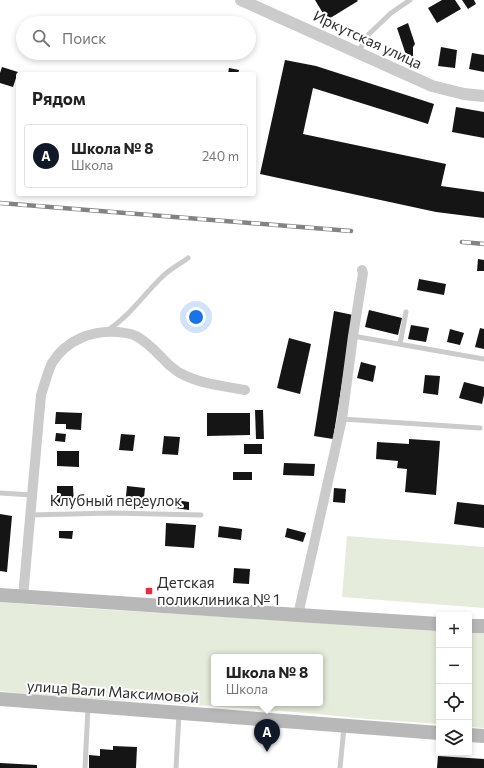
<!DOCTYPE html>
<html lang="ru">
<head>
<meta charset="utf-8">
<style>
	:root { --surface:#fff; --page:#f2f2f2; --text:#222; --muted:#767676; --line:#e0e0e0; --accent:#111827 }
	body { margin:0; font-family:Commissioner,sans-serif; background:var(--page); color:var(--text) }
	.controls { position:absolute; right:12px; bottom:12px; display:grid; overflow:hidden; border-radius:4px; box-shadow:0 2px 6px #0003 }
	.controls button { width:36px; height:36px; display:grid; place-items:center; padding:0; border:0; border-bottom:1px solid var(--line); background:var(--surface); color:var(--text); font:20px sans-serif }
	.you { position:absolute; left:196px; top:317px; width:14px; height:14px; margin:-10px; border:3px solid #fff; border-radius:50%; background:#1a73e8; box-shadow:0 0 0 6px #1a73e833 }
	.badge { display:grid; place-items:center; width:26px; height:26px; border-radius:50%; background:var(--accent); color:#fff; font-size:13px; font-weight:700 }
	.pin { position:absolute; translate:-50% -33px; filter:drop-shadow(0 1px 2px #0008) }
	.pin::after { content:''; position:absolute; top:21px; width:14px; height:12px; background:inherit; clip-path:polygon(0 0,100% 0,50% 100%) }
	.popup { position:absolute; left:211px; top:654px; width:112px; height:52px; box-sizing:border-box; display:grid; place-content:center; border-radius:4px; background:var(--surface); filter:drop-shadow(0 1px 3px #0005); font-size:13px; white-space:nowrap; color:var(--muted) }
	.popup b { font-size:15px; color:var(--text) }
	.popup::after { content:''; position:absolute; left:50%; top:100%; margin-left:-8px; border:8px solid transparent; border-top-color:var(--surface) }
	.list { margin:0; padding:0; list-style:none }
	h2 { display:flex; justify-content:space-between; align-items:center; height:52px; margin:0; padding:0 16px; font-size:17px }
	h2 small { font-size:13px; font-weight:400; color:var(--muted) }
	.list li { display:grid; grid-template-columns:26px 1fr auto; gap:12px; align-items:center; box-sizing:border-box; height:64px; margin:0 8px 8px; padding:0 8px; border:1px solid var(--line); border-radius:4px }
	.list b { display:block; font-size:15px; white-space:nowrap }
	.list p { margin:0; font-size:13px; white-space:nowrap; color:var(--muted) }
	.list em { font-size:13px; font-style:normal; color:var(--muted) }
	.icon { flex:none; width:22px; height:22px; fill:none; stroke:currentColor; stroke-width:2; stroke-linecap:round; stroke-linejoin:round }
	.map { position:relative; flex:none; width:484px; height:768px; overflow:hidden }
	.search { position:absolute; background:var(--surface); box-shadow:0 2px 6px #0003; left:16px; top:16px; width:240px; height:44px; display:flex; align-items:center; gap:10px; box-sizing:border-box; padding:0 14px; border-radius:22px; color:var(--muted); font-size:15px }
	.panel { position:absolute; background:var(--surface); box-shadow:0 2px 6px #0003; left:16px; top:72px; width:240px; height:124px; border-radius:4px }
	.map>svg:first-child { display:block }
	.green { fill:#e5ecdb; fill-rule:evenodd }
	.building { fill:#151515 }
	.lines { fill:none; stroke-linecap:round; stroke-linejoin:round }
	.service { stroke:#cbcbcb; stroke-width:5 }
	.minor { stroke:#cbcbcb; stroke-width:10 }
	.tertiary { stroke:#cbcbcb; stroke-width:12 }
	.secondary { stroke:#b8b8b8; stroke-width:14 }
	.rail-casing { stroke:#838383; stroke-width:4.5 }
	.rail { stroke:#fff; stroke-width:3; stroke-dasharray:9; stroke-linecap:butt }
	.poi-dot { fill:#e92c42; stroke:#fff; stroke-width:1.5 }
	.labels { text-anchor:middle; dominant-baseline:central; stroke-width:4; stroke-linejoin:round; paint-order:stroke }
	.street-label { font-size:15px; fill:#2e2e2e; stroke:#fff }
	.poi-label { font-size:15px; fill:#2e2e2e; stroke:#fff; text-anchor:start }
</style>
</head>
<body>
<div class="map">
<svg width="484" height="768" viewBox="0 0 484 768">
	<rect width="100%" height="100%" fill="#fff"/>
	<g class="green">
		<polygon points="347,536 484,547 484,608 342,597"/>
		<path d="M0 602 64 607 439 630V724L368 719 295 712 141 701 64 698 0 691ZM214 657H320V703H214Z"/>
		<polygon points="469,632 484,633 484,728 469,727"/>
	</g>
	<g class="building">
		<polygon points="315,0 357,0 358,1 327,20"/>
		<polygon points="442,0 455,0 461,9 437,23 428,8"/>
		<polygon points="462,0 474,0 476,4 468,9"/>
		<polygon points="408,23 415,44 413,47 413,62 408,61 397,28"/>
		<polygon points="441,47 457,50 455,68 438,66"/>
		<polygon points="472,53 484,55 484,72 469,69"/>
		<polygon points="285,60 316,66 434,104 428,124 313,88 303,134 446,164 441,186 484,192 484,218 436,212 260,174"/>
		<polygon points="2,67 18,72 13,87 0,83 0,73"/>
		<polygon points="229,68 239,70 238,74 228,74"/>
		<polygon points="456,107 484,112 484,138 452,132"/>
		<polygon points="478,259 484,260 484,271 477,271"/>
		<polygon points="419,279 446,284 444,295 417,290"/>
		<polygon points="369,310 402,318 398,335 365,327"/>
		<polygon points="334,311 353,315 333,439 314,436"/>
		<polygon points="411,325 429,328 426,342 408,339"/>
		<polygon points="480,328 484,329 484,349 475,347"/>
		<polygon points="450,329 464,333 460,345 447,342"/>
		<polygon points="289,338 311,344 300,394 277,388"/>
		<polygon points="361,362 376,366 373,382 357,378"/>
		<polygon points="425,375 440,376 438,395 423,393"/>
		<polygon points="464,382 484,387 484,395 482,404 459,398"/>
		<polygon points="255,410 263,410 264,439 256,439"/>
		<polygon points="56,412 82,413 81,430 66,429 66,424 55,424"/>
		<polygon points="207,413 250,413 250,435 207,436"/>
		<polygon points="56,433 66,434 65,442 55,441"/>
		<polygon points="121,434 135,435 133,451 119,450"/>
		<polygon points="164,436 180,437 178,455 162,454"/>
		<polygon points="409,439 440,441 436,495 405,492 407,469 397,468 398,461 376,459 377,442 409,444"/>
		<rect x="244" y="444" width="18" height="10"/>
		<polygon points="57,451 79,451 79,467 57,466"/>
		<polygon points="284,463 315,464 314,476 283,475"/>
		<rect x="233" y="472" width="19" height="8"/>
		<polygon points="57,486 73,486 74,504 57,504"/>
		<polygon points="127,486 145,488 143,508 125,506"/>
		<polygon points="334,488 346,489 345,503 333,502"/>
		<polygon points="176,500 189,502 189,510 175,508"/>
		<polygon points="457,502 484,505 484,528 454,524"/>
		<polygon points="0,514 12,516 7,572 0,571"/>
		<polygon points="166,523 196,525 194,548 165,546"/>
		<polygon points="219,526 242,529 241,540 218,537"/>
		<polygon points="287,528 306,533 303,542 285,537"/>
		<polygon points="59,531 73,531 72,539 59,538"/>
		<polygon points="234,568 250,569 249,584 233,583"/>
		<polygon points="113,746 137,747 136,768 89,768 89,755 100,756 100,749 113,750"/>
		<polygon points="438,756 484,759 484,768 437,768"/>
		<polygon points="0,763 37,765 37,768 0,768"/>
	</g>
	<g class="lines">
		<g class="service">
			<polyline points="358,52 369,34 391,13 410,0"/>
			<path d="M108 330C131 315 143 295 163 276 170 269 180 264 188 258"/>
			<polyline points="353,336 484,359"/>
			<polyline points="400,344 406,312"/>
			<polyline points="342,419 480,428"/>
			<polyline points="0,493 32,495"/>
			<polyline points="30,515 112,513 201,515"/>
			<polyline points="85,768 88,707"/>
			<polyline points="176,768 179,714"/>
			<polyline points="340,768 344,727"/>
		</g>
		<g class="minor">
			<path d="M23 597 41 395C44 386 48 371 52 363 66 340 92 330 118 332 124 333 130 333 136 336 148 342 158 354 168 364 172 367 176 371 180 373 200 384 223 386 245 390"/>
			<polyline points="298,615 342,419 353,336 363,273 362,270"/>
		</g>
		<polyline class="tertiary" points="241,0 432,86 464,94 484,96"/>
		<g class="secondary">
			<polyline points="0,595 298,615 439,624"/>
			<polyline points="469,626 484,626"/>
			<polyline points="0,699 439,733"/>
			<polyline points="469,735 484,736"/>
		</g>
		<g class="rail-casing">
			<g id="rail">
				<polyline points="0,203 351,231"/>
				<polyline points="462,242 484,244"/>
			</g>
		</g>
		<use href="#rail" class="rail"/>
	</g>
	<rect class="poi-dot" x="145" y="587" width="8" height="8" rx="2"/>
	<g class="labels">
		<g class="street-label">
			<text transform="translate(368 39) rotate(25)">Иркутская улица</text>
			<text x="116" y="500">Клубный переулок</text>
			<text transform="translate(113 691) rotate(4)">улица Вали Максимовой</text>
		</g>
		<g class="poi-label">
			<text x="157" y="582">Детская<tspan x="157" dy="17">поликлиника № 1</tspan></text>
		</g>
	</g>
</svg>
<div class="controls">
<button>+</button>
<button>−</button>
<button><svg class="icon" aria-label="locate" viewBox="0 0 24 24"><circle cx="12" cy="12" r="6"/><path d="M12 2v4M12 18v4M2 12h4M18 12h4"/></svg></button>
<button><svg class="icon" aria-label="layers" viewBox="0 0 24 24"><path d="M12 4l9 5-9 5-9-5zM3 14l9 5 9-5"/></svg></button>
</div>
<div class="you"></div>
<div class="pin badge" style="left:267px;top:752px">A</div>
<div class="popup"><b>Школа № 8</b>Школа</div>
<div class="search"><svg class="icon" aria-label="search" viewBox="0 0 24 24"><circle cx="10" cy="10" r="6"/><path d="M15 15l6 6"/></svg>Поиск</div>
<section class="panel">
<h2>Рядом<small></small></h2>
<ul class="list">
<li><span class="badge">A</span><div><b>Школа № 8</b><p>Школа</p></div><em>240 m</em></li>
</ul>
</section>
</div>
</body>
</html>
